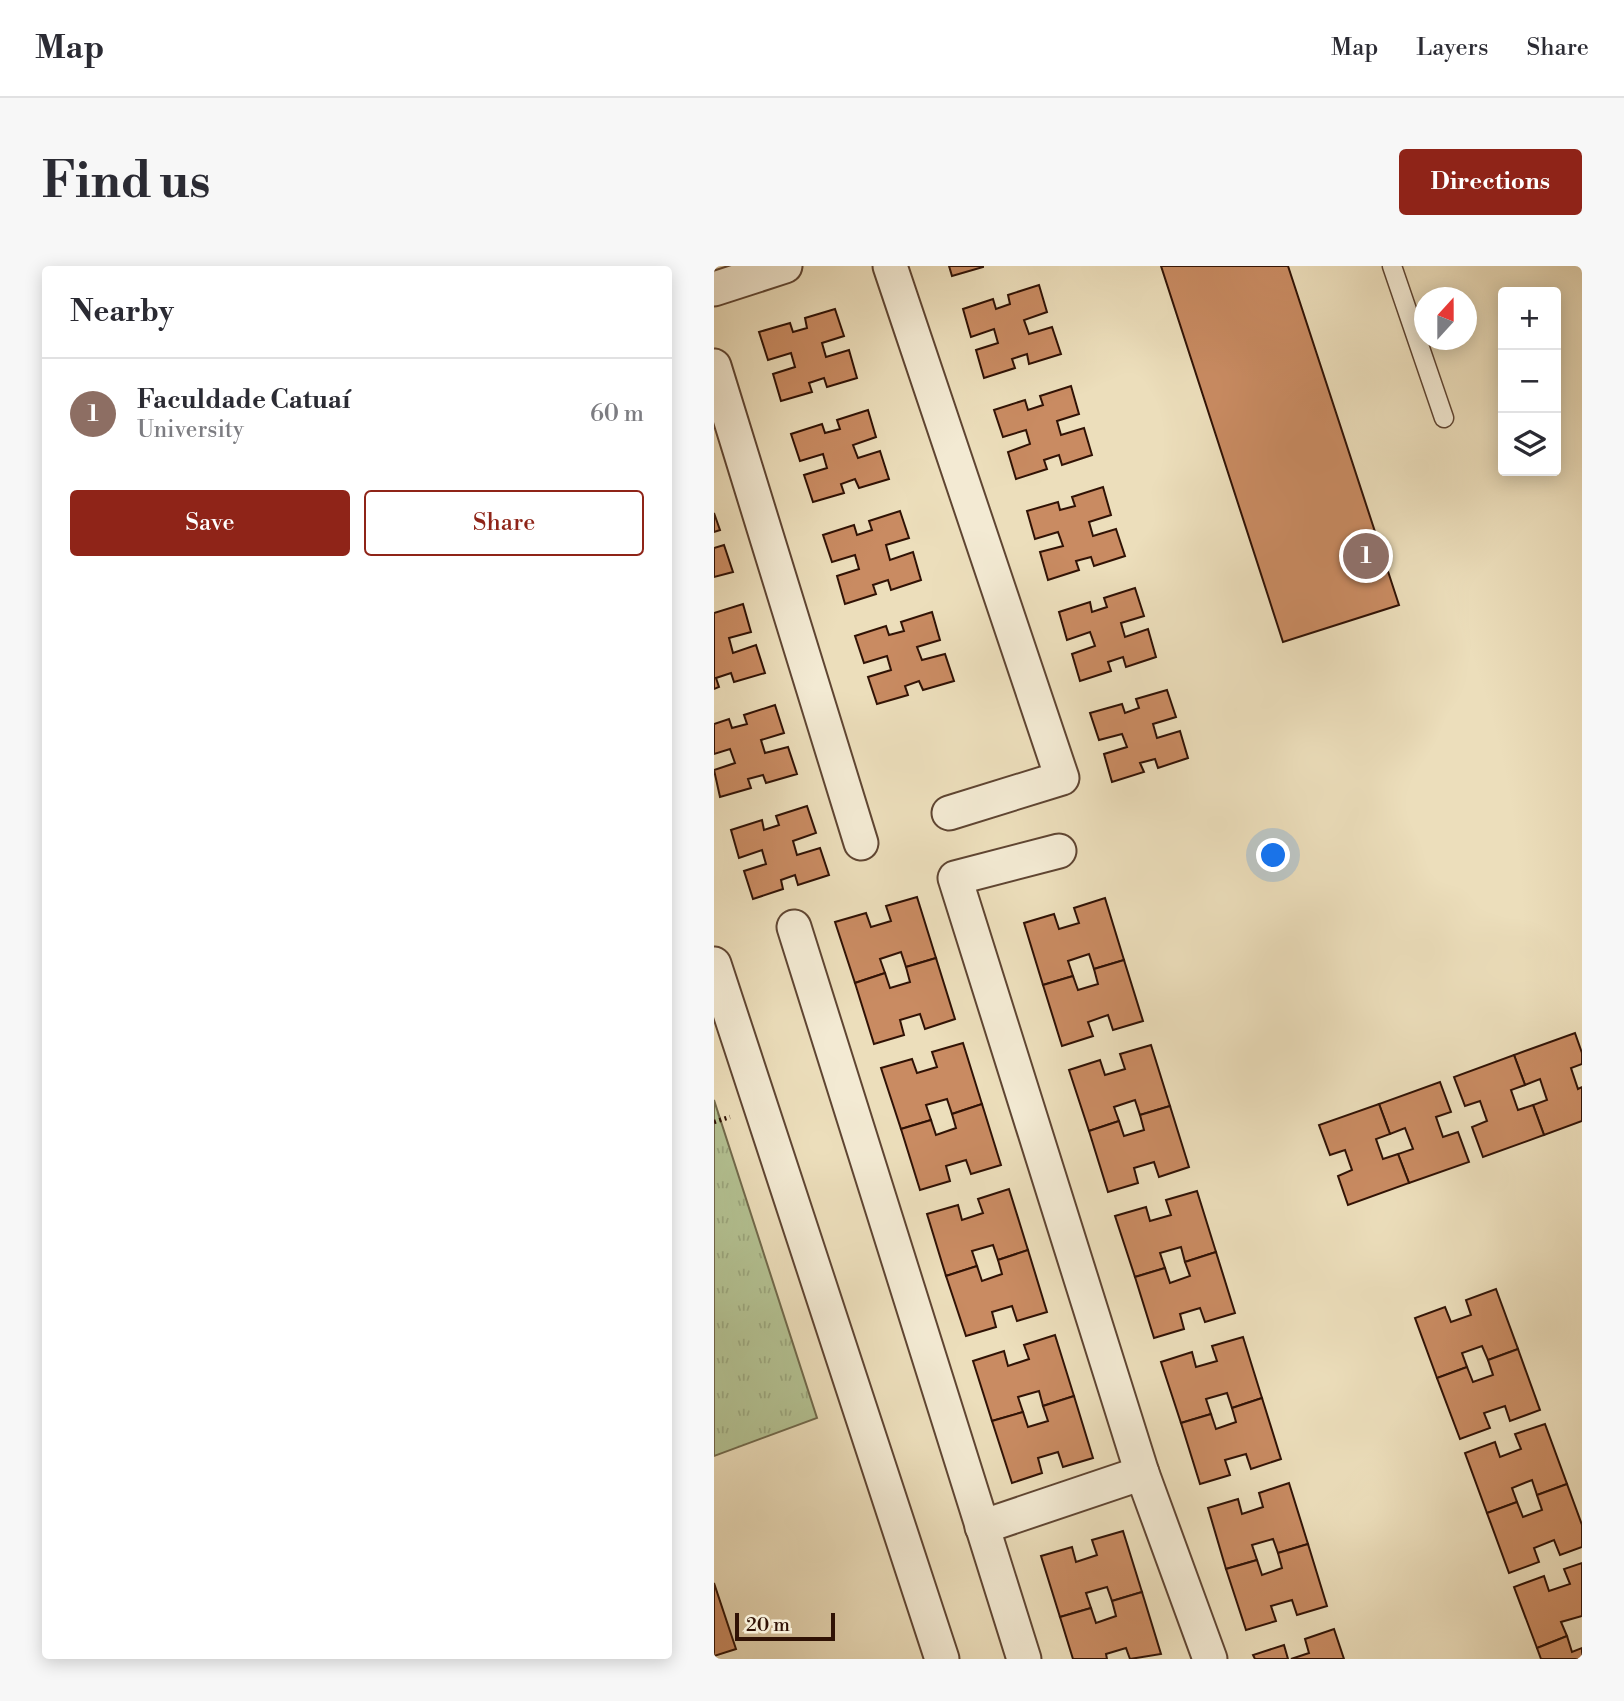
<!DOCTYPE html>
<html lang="en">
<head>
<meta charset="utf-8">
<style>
	:root { --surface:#fff; --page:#f7f7f7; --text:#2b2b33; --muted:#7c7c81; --line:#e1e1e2; --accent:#8f2418 }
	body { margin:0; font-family:"Libre Bodoni",serif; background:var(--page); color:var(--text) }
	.controls { position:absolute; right:21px; top:21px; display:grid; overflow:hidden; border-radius:7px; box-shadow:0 4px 18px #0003 }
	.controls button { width:63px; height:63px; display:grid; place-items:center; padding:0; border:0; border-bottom:2px solid var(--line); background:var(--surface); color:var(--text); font:35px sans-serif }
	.compass { position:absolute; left:700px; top:21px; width:63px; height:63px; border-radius:50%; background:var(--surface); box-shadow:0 4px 18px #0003; rotate:21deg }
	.scale { position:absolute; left:21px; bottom:18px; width:100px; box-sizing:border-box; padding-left:7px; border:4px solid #301205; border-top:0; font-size:19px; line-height:24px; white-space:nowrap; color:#301205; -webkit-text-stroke:5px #f3ead3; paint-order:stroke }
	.you { position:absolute; left:560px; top:590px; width:24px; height:24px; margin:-18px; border:5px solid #fff; border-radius:50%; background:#1a73e8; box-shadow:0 0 0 10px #1a73e833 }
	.badge { display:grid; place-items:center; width:46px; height:46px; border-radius:50%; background:var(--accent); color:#fff; font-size:23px; font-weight:700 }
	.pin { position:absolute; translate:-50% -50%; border:4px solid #fff; box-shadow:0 2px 7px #0006 }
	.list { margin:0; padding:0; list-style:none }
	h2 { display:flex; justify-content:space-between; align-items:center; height:91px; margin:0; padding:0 28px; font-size:30px }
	h2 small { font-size:23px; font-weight:400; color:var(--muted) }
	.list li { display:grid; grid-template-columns:46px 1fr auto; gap:21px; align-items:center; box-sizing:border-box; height:112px; padding:0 28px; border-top:2px solid var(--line) }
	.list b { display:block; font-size:26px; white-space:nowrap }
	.list p { margin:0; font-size:23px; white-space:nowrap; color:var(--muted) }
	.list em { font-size:23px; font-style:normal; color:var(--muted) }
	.actions { display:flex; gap:14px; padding:21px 28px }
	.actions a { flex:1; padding:16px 0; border:2px solid var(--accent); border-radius:7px; text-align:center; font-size:24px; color:var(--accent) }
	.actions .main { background:var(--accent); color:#fff }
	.icon { flex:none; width:38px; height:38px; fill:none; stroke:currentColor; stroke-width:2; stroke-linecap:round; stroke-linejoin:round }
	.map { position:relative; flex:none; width:868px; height:1393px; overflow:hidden; border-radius:7px }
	header { display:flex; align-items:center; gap:42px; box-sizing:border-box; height:98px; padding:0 35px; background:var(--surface); border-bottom:2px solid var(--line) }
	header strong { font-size:33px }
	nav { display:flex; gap:38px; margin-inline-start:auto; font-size:24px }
	.intro { display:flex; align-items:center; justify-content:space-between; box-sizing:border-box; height:168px; padding:0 42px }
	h1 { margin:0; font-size:49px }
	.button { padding:18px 32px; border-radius:7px; background:var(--accent); color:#fff; font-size:24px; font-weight:700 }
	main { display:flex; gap:42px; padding:0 42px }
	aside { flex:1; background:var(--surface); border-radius:7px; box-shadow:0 4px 18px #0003 }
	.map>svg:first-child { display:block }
	.grass { fill:url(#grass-tufts); stroke:#726a4c; stroke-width:2 }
	.building { fill:#c98b62; stroke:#301205; stroke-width:2 }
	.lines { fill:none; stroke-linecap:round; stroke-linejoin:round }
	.lane-casing { stroke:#5f4532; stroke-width:21 }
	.street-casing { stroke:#5f4532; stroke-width:37 }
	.path { stroke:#301205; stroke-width:4.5; stroke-dasharray:2 3.5; stroke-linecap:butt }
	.lane { stroke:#f3ead3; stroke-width:18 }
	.street { stroke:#f3ead3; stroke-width:33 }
</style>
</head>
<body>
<header>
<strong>Map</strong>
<nav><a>Map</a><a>Layers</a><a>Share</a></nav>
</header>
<div class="intro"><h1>Find us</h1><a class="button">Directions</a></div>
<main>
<aside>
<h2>Nearby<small></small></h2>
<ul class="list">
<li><span class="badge" style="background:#8d6e63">1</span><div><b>Faculdade Catuaí</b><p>University</p></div><em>60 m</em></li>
</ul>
<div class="actions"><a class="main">Save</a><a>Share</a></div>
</aside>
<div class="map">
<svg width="868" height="1393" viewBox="0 0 868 1393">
	<defs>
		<pattern id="grass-tufts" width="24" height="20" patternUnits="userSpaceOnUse" patternTransform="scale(1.75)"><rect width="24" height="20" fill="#b4c293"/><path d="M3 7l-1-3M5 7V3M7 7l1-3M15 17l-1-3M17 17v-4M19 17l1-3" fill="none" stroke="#9ba67d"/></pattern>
	</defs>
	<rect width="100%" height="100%" fill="#ecdebb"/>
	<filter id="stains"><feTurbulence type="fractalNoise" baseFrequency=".00286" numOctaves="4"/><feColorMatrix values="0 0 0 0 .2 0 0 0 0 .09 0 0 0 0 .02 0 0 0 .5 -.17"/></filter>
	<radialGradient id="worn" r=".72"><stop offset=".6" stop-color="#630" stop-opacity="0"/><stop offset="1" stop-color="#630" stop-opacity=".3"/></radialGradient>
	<polygon class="grass" points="0,834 103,1152 0,1190"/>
	<g class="building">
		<polygon points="235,0 269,0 269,1 238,10"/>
		<polygon points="447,0 574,0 685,339 569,376"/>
		<polygon points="325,19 333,46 310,54 315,68 338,61 347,88 315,98 313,88 298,93 301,102 270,112 262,84 284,77 280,63 257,71 249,43 279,33 282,43 296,38 294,29"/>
		<polygon points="121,43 130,70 108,77 112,91 135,84 143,112 113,121 110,112 95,117 98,126 67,135 59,108 81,101 77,87 54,94 45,66 76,57 79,66 93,62 91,52"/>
		<polygon points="357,120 365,148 343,155 347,169 370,162 378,189 348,199 345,189 330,194 333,203 302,213 294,186 316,178 312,164 289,171 280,144 311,134 314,144 329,139 326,130"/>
		<polygon points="154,144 162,171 139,179 144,192 166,185 175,213 145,222 141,213 127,218 130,227 99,236 90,209 113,202 109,188 86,195 77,168 108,158 111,167 126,163 123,154"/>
		<polygon points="389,221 397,249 375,256 379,270 402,263 411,290 380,300 377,291 362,295 365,304 334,314 326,286 349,280 344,266 321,273 313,245 344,236 346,244 361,240 358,231"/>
		<polygon points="186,245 195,272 172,279 176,294 199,286 207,314 177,324 174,314 159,319 162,328 131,338 123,310 145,303 141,289 118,296 109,269 140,259 143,269 158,264 155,255"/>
		<polygon points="0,247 6,264 0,266"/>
		<polygon points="10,279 19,306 0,311 0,282"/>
		<polygon points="421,322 430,350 407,357 411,371 434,363 442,391 412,401 409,391 394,396 397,405 366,415 358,388 381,380 376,366 353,374 345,346 376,336 378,346 393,341 390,332"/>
		<polygon points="29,338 37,366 15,372 19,387 42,379 51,407 20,416 17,407 2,412 5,421 0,423 0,347"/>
		<polygon points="218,346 226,374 203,381 208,394 231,388 240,415 209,424 205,415 191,420 194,429 163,438 154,411 177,404 173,390 150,397 141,370 172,360 175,369 190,365 187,356"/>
		<polygon points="453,424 462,451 439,458 443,472 466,465 474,492 444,502 441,493 426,497 430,506 398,516 390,488 413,481 408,468 385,474 376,447 408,438 411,447 425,442 422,433"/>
		<polygon points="61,439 70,467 47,474 51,487 74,481 83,508 52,517 49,509 34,513 37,522 6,531 0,504 21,497 16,483 0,488 0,458 15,453 18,462 33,458 30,449"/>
		<polygon points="93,540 102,567 79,575 83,589 106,582 115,609 84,619 81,609 67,614 69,623 39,633 30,605 52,598 48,584 25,592 17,564 48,554 50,564 65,559 62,550"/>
		<polygon points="203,631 222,692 192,701 187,686 166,693 171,707 141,717 121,656 152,647 157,661 177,655 172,640"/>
		<polygon points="391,632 410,694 380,703 375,688 354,695 359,710 329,719 310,657 340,648 345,663 365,657 360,642"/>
		<polygon points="222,692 241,753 211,763 206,748 186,754 190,769 160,778 141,717 171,707 176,722 196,716 192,701"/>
		<polygon points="410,694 429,755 399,764 394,749 374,756 379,770 348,780 329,719 359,710 364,724 384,718 380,703"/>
		<polygon points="861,767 868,787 868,798 857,802 864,823 868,821 868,855 830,869 819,839 833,834 826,813 811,819 800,789"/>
		<polygon points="249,777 268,838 238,848 233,833 212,839 217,854 187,863 167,802 198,793 203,807 223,801 218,786"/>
		<polygon points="437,779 456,840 426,849 421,834 400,841 405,855 375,865 355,804 386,794 391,809 411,803 406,788"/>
		<polygon points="800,789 811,819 797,824 804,844 819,839 830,869 769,891 758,861 773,855 766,835 751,840 740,811"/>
		<polygon points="726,816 737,846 722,851 729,871 744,866 755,896 695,917 684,888 699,883 691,862 676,868 665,838"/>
		<polygon points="268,838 287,899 257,908 252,894 232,900 236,915 206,924 187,863 217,854 222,869 242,862 238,848"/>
		<polygon points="665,838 676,868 662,873 669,893 684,888 695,917 634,939 624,910 638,904 631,884 616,889 605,859"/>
		<polygon points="456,840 475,901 445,911 440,896 420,902 424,917 394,926 375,865 405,855 410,870 430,864 426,849"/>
		<polygon points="295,923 314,984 284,994 279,979 258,985 263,1000 232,1010 213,948 244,939 248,954 269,947 264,933"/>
		<polygon points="483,925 502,986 471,996 467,981 446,987 451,1002 421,1011 401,950 432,941 436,955 457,949 452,934"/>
		<polygon points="314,984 333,1046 303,1055 298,1040 278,1046 282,1061 252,1070 232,1010 263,1000 268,1015 288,1008 284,994"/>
		<polygon points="502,986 521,1047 491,1056 486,1042 466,1048 470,1063 440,1072 421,1011 451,1002 456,1017 476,1010 471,996"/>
		<polygon points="782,1023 804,1083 774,1094 768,1080 748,1087 753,1101 723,1112 701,1052 731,1041 737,1056 757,1049 752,1034"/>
		<polygon points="341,1069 360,1130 329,1140 325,1125 304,1131 309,1146 278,1155 259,1095 290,1085 294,1100 315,1093 310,1079"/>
		<polygon points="529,1071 548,1132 518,1142 513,1127 492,1133 497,1148 467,1157 447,1096 478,1086 482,1101 503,1095 498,1080"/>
		<polygon points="804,1083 826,1144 796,1155 791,1140 770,1147 776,1162 746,1173 723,1112 753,1101 759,1116 779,1109 774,1094"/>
		<polygon points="360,1130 379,1192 349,1201 344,1186 324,1192 328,1207 298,1217 278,1155 309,1146 314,1161 334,1155 329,1140"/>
		<polygon points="548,1132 567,1193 537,1203 532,1188 511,1194 516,1209 486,1218 467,1157 497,1148 502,1163 522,1156 518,1142"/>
		<polygon points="831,1158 853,1218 823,1229 818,1214 798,1222 803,1236 773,1247 751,1187 781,1176 786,1191 807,1183 801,1168"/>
		<polygon points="575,1217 594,1278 564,1287 559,1273 538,1279 543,1294 512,1303 494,1242 524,1233 528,1248 549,1241 545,1227"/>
		<polygon points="853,1218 868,1259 868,1281 846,1289 840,1274 820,1282 825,1296 795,1307 773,1247 803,1236 809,1251 828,1244 823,1229"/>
		<polygon points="409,1265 428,1326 398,1335 393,1321 372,1327 377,1342 346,1351 327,1290 358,1281 362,1296 383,1289 378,1274"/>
		<polygon points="594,1278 613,1340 583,1349 578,1334 557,1340 562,1355 532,1364 512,1303 543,1294 548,1309 568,1302 564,1287"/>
		<polygon points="868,1297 868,1350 847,1356 853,1370 823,1382 800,1321 830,1310 835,1325 856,1318 850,1303"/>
		<polygon points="0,1317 22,1383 0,1390"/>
		<polygon points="428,1326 447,1388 416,1393 412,1382 392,1388 393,1393 359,1393 346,1351 377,1342 382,1357 402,1350 398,1335"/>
		<polygon points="620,1363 630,1393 577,1393 595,1387 591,1373"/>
		<polygon points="853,1370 858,1386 868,1382 868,1393 827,1393 823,1382"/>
		<polygon points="570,1379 574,1393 541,1393 539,1389"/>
	</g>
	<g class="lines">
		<g class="lane-casing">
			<polyline id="lane" points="678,0 730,152"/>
		</g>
		<g class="street-casing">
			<g id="street">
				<polyline points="176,0 348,512 235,547"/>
				<polyline points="0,23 71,0"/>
				<polyline points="0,100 147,577"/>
				<polyline points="345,585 241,612 428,1207 496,1393"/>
				<polyline points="80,661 310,1393"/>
				<polyline points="0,698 228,1393"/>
				<polyline points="268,1261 428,1207"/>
			</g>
		</g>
		<polyline class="path" points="0,856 16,851"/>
		<use href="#lane" class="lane"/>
		<use href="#street" class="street"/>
	</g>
	<rect width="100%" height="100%" filter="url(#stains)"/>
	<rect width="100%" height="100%" fill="url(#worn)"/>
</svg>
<div class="controls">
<button>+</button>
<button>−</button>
<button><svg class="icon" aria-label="layers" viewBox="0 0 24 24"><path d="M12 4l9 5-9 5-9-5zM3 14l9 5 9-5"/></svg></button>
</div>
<svg class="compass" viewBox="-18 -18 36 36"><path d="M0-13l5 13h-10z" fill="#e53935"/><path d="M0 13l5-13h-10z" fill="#7c7c81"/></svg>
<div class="scale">20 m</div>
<div class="you"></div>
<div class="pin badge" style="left:652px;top:290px;background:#8d6e63">1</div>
</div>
</main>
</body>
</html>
